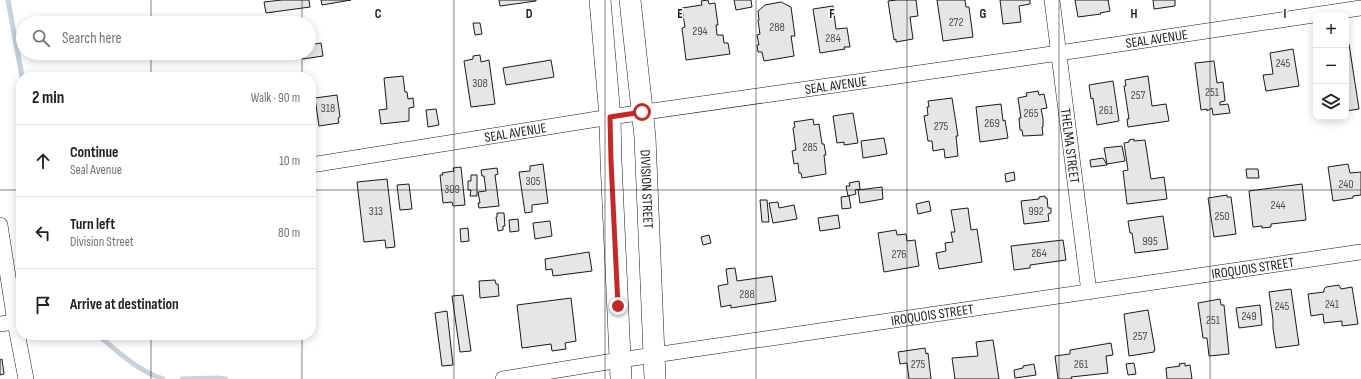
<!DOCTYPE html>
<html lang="en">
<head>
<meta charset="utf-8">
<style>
	:root { --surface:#fff; --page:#f6f6f6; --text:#202124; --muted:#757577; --line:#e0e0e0 }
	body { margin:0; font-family:"Sofia Sans Condensed",sans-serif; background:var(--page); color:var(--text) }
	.controls { position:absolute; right:12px; top:12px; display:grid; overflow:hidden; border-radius:8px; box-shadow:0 2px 10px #0003 }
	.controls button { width:36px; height:36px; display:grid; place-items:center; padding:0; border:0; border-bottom:1px solid var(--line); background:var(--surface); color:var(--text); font:20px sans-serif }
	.stop { position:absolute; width:12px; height:12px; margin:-9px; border:3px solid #c62828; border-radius:50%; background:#fff }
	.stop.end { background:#c62828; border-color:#fff; box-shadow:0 1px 4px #0008 }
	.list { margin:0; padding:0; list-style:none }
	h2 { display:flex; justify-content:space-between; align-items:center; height:52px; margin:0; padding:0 16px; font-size:17px }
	h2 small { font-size:13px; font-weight:400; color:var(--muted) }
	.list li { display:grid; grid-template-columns:26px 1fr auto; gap:12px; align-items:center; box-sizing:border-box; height:72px; padding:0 16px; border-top:1px solid var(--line) }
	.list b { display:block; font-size:15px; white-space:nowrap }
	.list p { margin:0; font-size:13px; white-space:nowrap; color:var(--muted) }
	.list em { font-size:13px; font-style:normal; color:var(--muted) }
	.icon { flex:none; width:22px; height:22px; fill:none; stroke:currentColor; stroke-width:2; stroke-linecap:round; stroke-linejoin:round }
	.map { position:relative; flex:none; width:1361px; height:379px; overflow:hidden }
	.search { position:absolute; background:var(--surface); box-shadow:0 2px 10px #0003; left:16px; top:16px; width:300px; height:44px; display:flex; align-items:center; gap:10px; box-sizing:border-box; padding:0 14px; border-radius:22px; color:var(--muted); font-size:15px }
	.panel { position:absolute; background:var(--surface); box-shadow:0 2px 10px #0003; left:16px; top:72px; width:300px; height:268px; border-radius:16px }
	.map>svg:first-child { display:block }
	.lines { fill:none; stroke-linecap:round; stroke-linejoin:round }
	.stream { stroke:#c6d2dc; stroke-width:5 }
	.building { fill:#e6e6e6; stroke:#1a1a1a }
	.street-casing { stroke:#1a1a1a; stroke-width:16 }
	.secondary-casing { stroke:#1a1a1a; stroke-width:22 }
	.street { stroke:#fff; stroke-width:15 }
	.secondary { stroke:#fff; stroke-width:21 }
	.route { stroke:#c62828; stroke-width:5 }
	.grid { fill:none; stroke:#1a1a1a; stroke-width:1; stroke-opacity:0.55 }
	.labels { text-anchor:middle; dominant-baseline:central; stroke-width:3; stroke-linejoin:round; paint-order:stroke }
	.number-label { font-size:12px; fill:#4d4d4d }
	.street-label { font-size:14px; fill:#1a1a1a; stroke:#fff }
	.grid-label { font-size:13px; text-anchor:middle; font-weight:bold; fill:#1a1a1a; stroke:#fff; stroke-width:3; stroke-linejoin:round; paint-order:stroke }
</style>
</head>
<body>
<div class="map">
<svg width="1361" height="379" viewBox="0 0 1361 379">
	<rect width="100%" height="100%" fill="#fff"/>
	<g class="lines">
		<g class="stream">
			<polyline points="8,0 22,77"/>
			<path d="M98 335C118 352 138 371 163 379"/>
			<polyline points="182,379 217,378 226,379"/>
		</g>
	</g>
	<g class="building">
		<polygon points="282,0 309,0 310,7 266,13 264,2"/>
		<polygon points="321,0 351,0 322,5"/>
		<polygon points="499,0 536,0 536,1 500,6"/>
		<polygon points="708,0 709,4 715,3 718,25 716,25 717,35 723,35 724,43 728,43 730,54 686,60 682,28 685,27 682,8 702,5 701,1"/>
		<polygon points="734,0 751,0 752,7 736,10"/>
		<polygon points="897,0 916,0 918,16 910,17 913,39 896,42 896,39 894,40 888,1"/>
		<polygon points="937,0 965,0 966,7 969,7 973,37 943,41"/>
		<polygon points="1000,0 1030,0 1030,4 1019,6 1021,22 1003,24"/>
		<polygon points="1075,0 1108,0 1110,11 1100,13 1101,14 1078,17"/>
		<polygon points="1153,0 1175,0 1175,6 1154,9"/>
		<polygon points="781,2 791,7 795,36 791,36 794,56 764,61 762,52 758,52 757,45 759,45 757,35 760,34 758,20 759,20 758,11 765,5"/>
		<polygon points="833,6 836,29 847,28 850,47 844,47 845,49 820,53 813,9"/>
		<polygon points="473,23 480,23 482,34 475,35"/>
		<polygon points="321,43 323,56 303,59 302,53 309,53 309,45"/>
		<polygon points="1349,44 1359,109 1346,111 1346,45"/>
		<polygon points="1293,49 1299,86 1266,91 1263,75 1273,74 1270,53"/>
		<polygon points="480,55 481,62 489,60 495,104 471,107 464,61 473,59 473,56"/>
		<polygon points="551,60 554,77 506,85 503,68"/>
		<polygon points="1214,61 1217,83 1223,82 1225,101 1220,102 1220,105 1228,104 1230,113 1213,115 1212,108 1207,111 1207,109 1201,110 1195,63"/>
		<polygon points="403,76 405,92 407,92 408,99 413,98 414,107 409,108 409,121 381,124 379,110 387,109 384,78"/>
		<polygon points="1148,76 1152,106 1166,104 1169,121 1128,127 1127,119 1129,119 1124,86 1126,86 1125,80"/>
		<polygon points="1113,81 1119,121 1097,125 1093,98 1091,99 1089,85"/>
		<polygon points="1038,91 1039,95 1044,94 1047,108 1041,109 1043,118 1043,127 1042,127 1043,135 1023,136 1022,130 1020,130 1019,118 1021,118 1018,98 1027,96 1026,93"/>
		<polygon points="337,95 340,117 338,118 339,123 319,126 315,98"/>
		<polygon points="952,98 958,136 956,136 958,156 945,158 944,149 933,151 932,141 928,141 924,116 928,115 927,107 929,107 928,101"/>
		<polygon points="1001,104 1003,121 1005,120 1008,138 980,142 976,107"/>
		<polygon points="436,109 439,125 428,127 426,110"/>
		<polygon points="853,113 858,143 844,145 844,142 837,143 833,116"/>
		<polygon points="311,117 315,138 311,139"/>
		<polygon points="813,119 814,125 819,124 822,144 824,144 826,155 824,155 826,174 802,178 801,173 799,173 798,163 794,164 792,151 796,150 793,128 795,127 794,122"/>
		<polygon points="884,138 887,154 863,158 861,141"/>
		<polygon points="1134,139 1134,141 1145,140 1151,179 1164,177 1167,199 1127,204 1123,171 1128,170 1124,143 1129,142 1129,140"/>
		<polygon points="1122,146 1125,161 1107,164 1104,148"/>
		<polygon points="1103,158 1107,165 1091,167 1090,160"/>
		<polygon points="543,164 548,203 532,205 532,212 525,213 519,172 530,171 530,166"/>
		<polygon points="1348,164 1350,173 1361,172 1361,195 1353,196 1353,198 1333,201 1328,167"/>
		<polygon points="461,167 465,205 453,206 452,202 443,203 440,175 443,175 442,173 454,171 453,168"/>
		<polygon points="497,168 498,174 495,175 499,206 479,208 478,203 480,203 478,192 486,191 484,176 482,176 481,170"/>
		<polygon points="1246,169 1258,169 1259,178 1247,178"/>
		<polygon points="1014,172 1015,180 1006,182 1005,174"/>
		<polygon points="471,175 477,175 477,196 470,196 471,190 468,190 468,181 471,181"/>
		<polygon points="387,179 395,247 386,248 385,240 364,242 357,182"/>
		<polygon points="859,181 860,189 855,190 856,194 848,196 846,186 850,186 849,183"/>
		<polygon points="409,184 412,209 400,210 397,185"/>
		<polygon points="1302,184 1306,220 1271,224 1271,227 1262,228 1262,226 1253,227 1249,191"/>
		<polygon points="882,187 883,199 860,203 858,190"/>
		<polygon points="1227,195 1227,197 1231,197 1236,234 1214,237 1208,198"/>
		<polygon points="849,196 851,208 842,209 841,197"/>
		<polygon points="1045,196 1045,198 1047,198 1048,208 1051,208 1051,213 1048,214 1049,221 1024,224 1021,201 1039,199 1039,197"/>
		<polygon points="760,200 767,200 769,222 762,222"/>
		<polygon points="929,201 931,211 918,214 916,204"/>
		<polygon points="778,202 779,208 794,205 797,219 773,223 769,203"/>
		<polygon points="968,208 971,230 977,229 982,262 939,269 936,253 946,251 945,243 953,242 951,232 955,232 951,210"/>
		<polygon points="497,213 504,213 505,226 503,226 503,230 498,231 496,217 497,217"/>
		<polygon points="838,215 840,228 820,231 818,218"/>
		<polygon points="1163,216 1168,249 1135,253 1132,233 1130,233 1128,221"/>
		<polygon points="518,219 519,231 510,232 509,220"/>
		<polygon points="550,221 552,236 535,239 533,223"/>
		<polygon points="468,228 469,241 461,242 460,229"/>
		<polygon points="896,230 897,235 906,234 907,241 915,240 919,266 884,272 878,233"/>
		<polygon points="709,235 711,243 703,245 701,237"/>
		<polygon points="1063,240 1066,260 1030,265 1030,268 1014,270 1011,246"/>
		<polygon points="589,252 592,271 553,276 552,269 546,270 545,259"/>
		<polygon points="735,268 737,281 772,276 776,301 731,308 731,305 721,307 718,286 728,284 726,269"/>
		<polygon points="495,280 496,284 498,284 499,296 480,298 479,281"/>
		<polygon points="1339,285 1341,289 1352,287 1358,324 1342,326 1342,321 1324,323 1323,314 1311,316 1308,294 1324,292 1324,289 1326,287"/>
		<polygon points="1291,289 1299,345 1276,348 1273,328 1273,320 1269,292"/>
		<polygon points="463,295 471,351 460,352 452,296"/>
		<polygon points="571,298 576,341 565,343 566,349 552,351 551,344 522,348 517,305"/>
		<polygon points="1220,299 1221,305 1224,305 1229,354 1209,356 1207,338 1203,338 1198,303"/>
		<polygon points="1260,305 1262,325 1239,328 1236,308"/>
		<polygon points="1148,310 1155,350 1154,350 1154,352 1129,356 1124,314"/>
		<polygon points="447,311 453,365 442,366 435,313"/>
		<polygon points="993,340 999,379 955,379 952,358 978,356 976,342"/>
		<polygon points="1111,343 1113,355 1106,356 1108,373 1071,377 1072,379 1058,379 1055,356 1070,354 1070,350"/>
		<polygon points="925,348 926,354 928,353 931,379 909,379 907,363 900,364 898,352"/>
		<polygon points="2,359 4,374 0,375 0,360"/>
		<polygon points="1134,363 1136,374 1128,375 1126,364"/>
		<polygon points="1185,363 1185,366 1190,365 1192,379 1167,379 1166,368 1180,366 1179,364"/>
		<polygon points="1034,364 1036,375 1015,378 1014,370 1023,368 1023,366"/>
	</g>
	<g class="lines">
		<g class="street-casing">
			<g id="street">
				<path id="s1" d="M1052 0 1089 292"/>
				<path id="s2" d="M311 165 610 117 1059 53 1361 8"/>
				<polyline points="0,225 15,322 26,379"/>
				<polyline points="0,324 15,322"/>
				<path id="s3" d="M503 379 620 360 1361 252"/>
			</g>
		</g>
		<g class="secondary-casing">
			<g id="secondary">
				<polyline points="600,0 610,117 611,161 621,379"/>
				<path id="s4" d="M630 0 645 137 655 379"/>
			</g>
		</g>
		<use href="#street" class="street"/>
		<use href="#secondary" class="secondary"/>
	</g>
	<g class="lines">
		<polyline class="route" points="618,306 611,161 610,117 642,112"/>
	</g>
	<path class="grid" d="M151 0V23M302 0V23M454 0V379M605 0V379M756 0V379M907 0V379M1059 0V379M1210 0V379M151 53V77M302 53V77M0 190H21M311 190H1361M151 335V379M302 335V379"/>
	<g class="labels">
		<g class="number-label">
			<text x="956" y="22">272</text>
			<text x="777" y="27">288</text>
			<text x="700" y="31">294</text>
			<text x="833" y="38">284</text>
			<text x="1283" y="63">245</text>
			<text x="480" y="83">308</text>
			<text x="1212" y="92">251</text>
			<text x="1138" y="95">257</text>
			<text x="328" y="108">318</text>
			<text x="1106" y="110">261</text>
			<text x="1031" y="113">265</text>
			<text x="992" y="123">269</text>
			<text x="941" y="126">275</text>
			<text x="810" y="147">285</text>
			<text x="533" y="181">305</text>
			<text x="1346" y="184">240</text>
			<text x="452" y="189">309</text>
			<text x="1278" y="205">244</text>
			<text x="376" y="211">313</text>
			<text x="1036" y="211">992</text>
			<text x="1222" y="216">250</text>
			<text x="1150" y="241">995</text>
			<text x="1039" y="253">264</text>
			<text x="899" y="254">276</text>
			<text x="747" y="294">288</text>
			<text x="1332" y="304">241</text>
			<text x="1282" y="306">245</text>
			<text x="1249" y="316">249</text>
			<text x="1213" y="320">251</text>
			<text x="1140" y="336">257</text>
			<text x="918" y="364">275</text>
			<text x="1081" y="364">261</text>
		</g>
		<g class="street-label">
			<text stroke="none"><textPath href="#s2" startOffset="855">SEAL AVENUE</textPath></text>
			<text stroke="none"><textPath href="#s2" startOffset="531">SEAL AVENUE</textPath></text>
			<text stroke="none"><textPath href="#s2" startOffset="207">SEAL AVENUE</textPath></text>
			<text stroke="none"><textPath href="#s1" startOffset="147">THELMA STREET</textPath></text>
			<text stroke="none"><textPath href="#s4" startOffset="190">DIVISION STREET</textPath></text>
			<text stroke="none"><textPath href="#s3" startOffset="758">IROQUOIS STREET</textPath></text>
			<text stroke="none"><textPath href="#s3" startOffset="434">IROQUOIS STREET</textPath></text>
		</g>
	</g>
	<g class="grid-label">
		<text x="378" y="18">C</text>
		<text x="529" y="18">D</text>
		<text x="680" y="18">E</text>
		<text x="832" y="18">F</text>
		<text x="983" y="18">G</text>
		<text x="1134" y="18">H</text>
		<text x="1285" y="18">I</text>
	</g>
</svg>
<div class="controls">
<button>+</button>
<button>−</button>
<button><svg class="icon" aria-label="layers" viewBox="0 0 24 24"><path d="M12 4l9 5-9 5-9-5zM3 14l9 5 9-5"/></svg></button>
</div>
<div class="stop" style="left:642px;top:112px"></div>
<div class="stop end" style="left:618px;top:306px"></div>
<div class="search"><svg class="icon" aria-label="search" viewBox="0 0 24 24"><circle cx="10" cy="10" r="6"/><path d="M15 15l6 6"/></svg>Search here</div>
<section class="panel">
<h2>2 min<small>Walk · 90 m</small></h2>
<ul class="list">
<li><svg class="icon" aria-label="ahead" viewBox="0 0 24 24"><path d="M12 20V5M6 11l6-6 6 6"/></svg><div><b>Continue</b><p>Seal Avenue</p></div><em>10 m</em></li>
<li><svg class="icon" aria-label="left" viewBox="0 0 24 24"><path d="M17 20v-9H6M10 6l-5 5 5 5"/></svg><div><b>Turn left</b><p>Division Street</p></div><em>80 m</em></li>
<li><svg class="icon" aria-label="arrive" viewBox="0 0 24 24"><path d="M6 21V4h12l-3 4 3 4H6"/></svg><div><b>Arrive at destination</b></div></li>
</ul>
</section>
</div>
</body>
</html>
